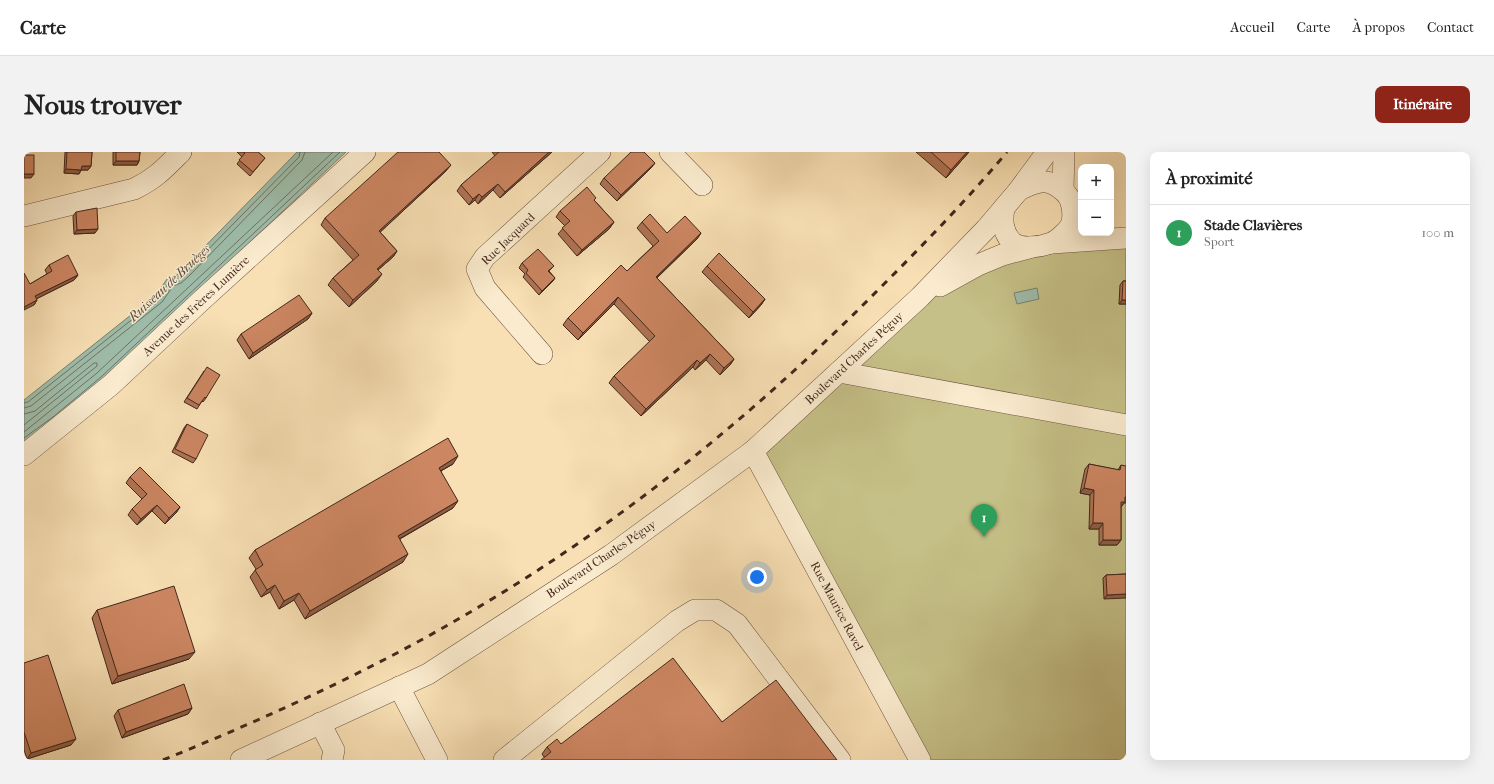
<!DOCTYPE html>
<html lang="fr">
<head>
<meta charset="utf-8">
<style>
	:root { --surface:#fff; --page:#f2f2f2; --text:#222; --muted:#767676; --line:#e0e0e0; --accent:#8f2418 }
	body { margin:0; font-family:"IM FELL French Canon",serif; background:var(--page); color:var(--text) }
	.controls { position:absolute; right:12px; top:12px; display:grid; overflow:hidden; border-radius:8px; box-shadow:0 4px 16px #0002 }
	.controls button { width:36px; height:36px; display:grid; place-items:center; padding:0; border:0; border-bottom:1px solid var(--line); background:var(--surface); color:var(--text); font:20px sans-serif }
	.you { position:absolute; left:733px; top:425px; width:14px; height:14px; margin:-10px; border:3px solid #fff; border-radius:50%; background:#1a73e8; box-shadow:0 0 0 6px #1a73e833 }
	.badge { display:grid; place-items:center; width:26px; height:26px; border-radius:50%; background:var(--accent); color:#fff; font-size:13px; font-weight:700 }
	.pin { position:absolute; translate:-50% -33px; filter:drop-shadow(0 1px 2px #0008) }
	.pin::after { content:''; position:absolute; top:21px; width:14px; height:12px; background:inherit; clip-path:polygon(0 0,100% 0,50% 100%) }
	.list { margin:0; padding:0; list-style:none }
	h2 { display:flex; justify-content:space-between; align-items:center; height:52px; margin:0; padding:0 16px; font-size:17px }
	h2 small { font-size:13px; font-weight:400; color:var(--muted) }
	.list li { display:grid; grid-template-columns:26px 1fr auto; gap:12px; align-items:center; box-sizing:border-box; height:56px; padding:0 16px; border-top:1px solid var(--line) }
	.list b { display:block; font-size:15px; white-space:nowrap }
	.list p { margin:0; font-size:13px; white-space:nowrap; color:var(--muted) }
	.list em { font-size:13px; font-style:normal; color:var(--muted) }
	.map { position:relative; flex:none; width:1102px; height:608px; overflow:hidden; border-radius:8px }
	header { display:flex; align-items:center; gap:24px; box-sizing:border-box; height:56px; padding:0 20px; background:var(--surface); border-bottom:1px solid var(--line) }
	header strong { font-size:19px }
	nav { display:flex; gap:22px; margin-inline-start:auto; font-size:14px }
	.intro { display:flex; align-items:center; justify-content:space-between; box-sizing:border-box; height:96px; padding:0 24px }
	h1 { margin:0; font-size:28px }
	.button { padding:10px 18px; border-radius:8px; background:var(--accent); color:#fff; font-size:14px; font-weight:700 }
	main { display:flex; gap:24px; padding:0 24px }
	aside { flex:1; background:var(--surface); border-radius:8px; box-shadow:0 4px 16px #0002 }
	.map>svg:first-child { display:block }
	.green { fill:#c5c087; stroke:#847452 }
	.water { fill:#9ebdaa; stroke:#798171 }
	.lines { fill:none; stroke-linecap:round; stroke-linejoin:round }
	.shore { stroke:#707263; stroke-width:1 }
	.minor-casing { stroke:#705542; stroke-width:22 }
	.minor { stroke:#faebce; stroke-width:21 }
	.rail { stroke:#42271c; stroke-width:3; stroke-dasharray:7 7; stroke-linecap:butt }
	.wall { fill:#af7354; stroke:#42271c }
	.shaded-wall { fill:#8f5e45; stroke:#42271c }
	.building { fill:#cc8662; stroke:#42271c }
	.labels { text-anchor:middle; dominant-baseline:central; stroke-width:3; stroke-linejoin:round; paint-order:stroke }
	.street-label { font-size:12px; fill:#42271c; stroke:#faebce }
	.water-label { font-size:13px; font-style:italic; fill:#594c40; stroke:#faebce }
</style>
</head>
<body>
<header>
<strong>Carte</strong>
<nav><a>Accueil</a><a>Carte</a><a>À propos</a><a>Contact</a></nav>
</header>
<div class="intro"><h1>Nous trouver</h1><a class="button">Itinéraire</a></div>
<main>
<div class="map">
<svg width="1102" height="608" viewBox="0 0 1102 608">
	<rect width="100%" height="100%" fill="#f8e0b4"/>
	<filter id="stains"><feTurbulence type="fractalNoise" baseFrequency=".005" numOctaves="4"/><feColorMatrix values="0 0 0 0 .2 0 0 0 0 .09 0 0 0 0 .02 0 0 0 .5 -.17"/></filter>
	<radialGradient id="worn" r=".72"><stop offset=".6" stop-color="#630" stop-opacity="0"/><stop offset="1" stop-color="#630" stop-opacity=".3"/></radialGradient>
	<polygon class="green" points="1102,86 1102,608 896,608 729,299 896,145 954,113"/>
	<g class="water">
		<polygon points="273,0 322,0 79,228 0,291 0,248 132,143 143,127 153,123 157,119"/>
		<polygon points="1013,136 1015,147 993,152 990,141"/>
	</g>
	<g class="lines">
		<g class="shore">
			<polyline points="0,251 4,250 135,146 145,130 155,126 160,122 275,5 276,0"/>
			<polyline points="0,256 7,254 138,150 149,134 157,131 164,125 278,8 281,0"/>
			<polyline points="0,262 11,259 70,211 73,211 73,214 0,273"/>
			<polyline points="0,280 73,221 309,0"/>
			<polyline points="0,286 29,265 77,225 316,0"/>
		</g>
		<g class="minor-casing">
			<g id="minor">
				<polyline points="646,0 678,33"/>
				<polyline points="1039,38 1040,0"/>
				<path d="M980 56C978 68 978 80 988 90 997 98 1016 95 1027 91 1033 89 1044 79 1047 73 1049 68 1049 60 1048 55 1047 47 1044 42 1037 37 1022 25 1011 30 995 38"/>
				<path d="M0 64 110 37C131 27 140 17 157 0"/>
				<polyline points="1028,91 1102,86"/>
				<polyline points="916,134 954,113 978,103 1008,95"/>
				<polyline points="518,202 461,136 453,117 461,105 576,0"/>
				<polyline points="815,220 1102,273"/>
				<polyline points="729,299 896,608"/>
				<polyline points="0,303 87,233 179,147 341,0"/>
				<polyline points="375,535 413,608"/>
				<polyline points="296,571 310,598 308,608"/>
				<polyline points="217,608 404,522 587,403 729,299 896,145 962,77 995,38 1023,0"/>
				<polyline points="480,608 653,469 671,458 692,458 713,472 816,608"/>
			</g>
		</g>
		<use href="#minor" class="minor"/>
		<path class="rail" d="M139 608C247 564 353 516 453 456 600 369 733 260 853 139 898 94 942 49 983 0"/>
	</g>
	<g class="wall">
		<polygon points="41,0 68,0 67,14 64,18 57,18 55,22 40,21"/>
		<polygon points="89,0 116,0 115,9 113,13 89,13"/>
		<polygon points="213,0 234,0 241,6 226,24 213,12 218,5"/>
		<polygon points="468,0 528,0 476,46 469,38 454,52 451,48 445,53 433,39 437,33 471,4"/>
		<polygon points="892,0 945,0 922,26"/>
		<polygon points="416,1 422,19 356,80 373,99 369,105 354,118 353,129 325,155 304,133 309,126 329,108 297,73 301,66"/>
		<polygon points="631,11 626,17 593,49 576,32 580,26"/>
		<polygon points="572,46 570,48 590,70 585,77 553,104 534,82 541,74 532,65 536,59"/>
		<polygon points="52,60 71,81 50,82 49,64"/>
		<polygon points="618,70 643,81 677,81 673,87 633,126 710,207 706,213 696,223 682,208 671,218 669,215 617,264 585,231 590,224 626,190 590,152 554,188 539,173 544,166 603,119 629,94 613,76"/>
		<polygon points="498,111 530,114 525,119 531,126 528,130 515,143 499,125 501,122 495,116"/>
		<polygon points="25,113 54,123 50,128 12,147 13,148 10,153 6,132 23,122 21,118"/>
		<polygon points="683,114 741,147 737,153 725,166 678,120"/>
		<polygon points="1099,129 1102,129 1102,152 1095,152 1096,133"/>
		<polygon points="288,161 284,167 225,207 213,188 217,182"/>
		<polygon points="180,219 182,246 179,250 178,249 173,257 160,250"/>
		<polygon points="163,272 172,307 169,311 148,300 160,276"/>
		<polygon points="429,312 417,319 429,356 376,387 379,410 281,467 270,448 255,457 246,440 237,445 226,425 232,417 225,406 231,398"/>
		<polygon points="1065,312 1094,318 1097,313 1100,351 1097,355 1097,388 1093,393 1075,393 1075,377 1065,377 1066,343 1056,341 1061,317"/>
		<polygon points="106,325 156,355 152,361 141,372 128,359 113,373 104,363 108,357 118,347 102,331"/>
		<polygon points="1102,422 1080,447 1079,426 1082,423"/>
		<polygon points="73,458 165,507 88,532 68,466"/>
		<polygon points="0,511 47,593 3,607 0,598"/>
		<polygon points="168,556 164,562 98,586 90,564 94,558"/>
		<polygon points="698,570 812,607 520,605 518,602 523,595"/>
	</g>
	<g class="shaded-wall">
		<polygon points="525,0 528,0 476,46 481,40"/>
		<polygon points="943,0 945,0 922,26 927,18"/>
		<polygon points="92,9 115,9 113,13 89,13"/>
		<polygon points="631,11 626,17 593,49 597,43"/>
		<polygon points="427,13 422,19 351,85 355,79"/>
		<polygon points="58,14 67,14 64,18 55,18"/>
		<polygon points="42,17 57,18 55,22 40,21"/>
		<polygon points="0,22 10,22 7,26 0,26"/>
		<polygon points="474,32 469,38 454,52 458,45"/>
		<polygon points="455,42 451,48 445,53 449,47"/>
		<polygon points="590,70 585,77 553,104 558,98"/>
		<polygon points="74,77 71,81 50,82 53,78"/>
		<polygon points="677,81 673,87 627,131 632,125"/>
		<polygon points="373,99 369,105 348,123 353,117"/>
		<polygon points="358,122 353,129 325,155 329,148"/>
		<polygon points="54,123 50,128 8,149 11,144"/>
		<polygon points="531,126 528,130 515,143 518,139"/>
		<polygon points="594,145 590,152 554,188 559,181"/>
		<polygon points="741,147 737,153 725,166 729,160"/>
		<polygon points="13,148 10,153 0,158 0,155"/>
		<polygon points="1098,148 1102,148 1102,152 1095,152"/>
		<polygon points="288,161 284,167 225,207 229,201"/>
		<polygon points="686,202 682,208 671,218 676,211"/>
		<polygon points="710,207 706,213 696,223 700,216"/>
		<polygon points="673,208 669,215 617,264 622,257"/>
		<polygon points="434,304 429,312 409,323 415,316"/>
		<polygon points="1060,336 1070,338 1066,343 1056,341"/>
		<polygon points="1101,345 1102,345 1102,351 1100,351 1097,355 1093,355"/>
		<polygon points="434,349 429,356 368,391 374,384"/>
		<polygon points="133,353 128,359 113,373 117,367"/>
		<polygon points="156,355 152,361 141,372 145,366"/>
		<polygon points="1069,371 1079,371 1075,377 1065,377"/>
		<polygon points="1079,388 1097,388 1093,393 1075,393"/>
		<polygon points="384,402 379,410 281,467 286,459"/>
		<polygon points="251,433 246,440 237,445 243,438"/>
		<polygon points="275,441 270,448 255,457 260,449"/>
		<polygon points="1102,442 1102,446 1080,447 1083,443"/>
		<polygon points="171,500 165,507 88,532 94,524"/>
		<polygon points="168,556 164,562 98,586 102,580"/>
		<polygon points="52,587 47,593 3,607 7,601"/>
	</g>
	<g class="building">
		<polygon points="43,0 68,0 67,14 58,14 57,18 42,17"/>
		<polygon points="92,0 116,0 115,9 92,9"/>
		<polygon points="219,0 234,0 241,6 229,20 215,8 221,1"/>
		<polygon points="374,0 415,0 427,13 355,79 373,99 353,117 358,122 329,148 309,126 335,103 301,66"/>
		<polygon points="475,0 525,0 481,40 474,32 458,45 455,42 449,47 437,33"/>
		<polygon points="607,0 620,0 631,11 597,43 580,26"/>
		<polygon points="907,0 943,0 927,18"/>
		<rect x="0" y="3" width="10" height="19"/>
		<polygon points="563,35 572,46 570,48 590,70 558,98 538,76 546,69 536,59"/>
		<polygon points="73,56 74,77 53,78 52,60"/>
		<polygon points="626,62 643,81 661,64 677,81 632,125 710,207 700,216 686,202 676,211 673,208 622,257 590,224 631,184 594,145 559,181 544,166 597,113 603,119 635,89 618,70"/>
		<polygon points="514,97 530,114 524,119 531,126 518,139 502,121 504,118 498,111"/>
		<polygon points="695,101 741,147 729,160 683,114"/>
		<polygon points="44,103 54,123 11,144 13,148 0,155 0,121 6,132 28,119 25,113"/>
		<polygon points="1099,129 1102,129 1102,148 1098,148"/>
		<polygon points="275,143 288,161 229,201 217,182"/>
		<polygon points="183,215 196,223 182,246 181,245 175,253 163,246"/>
		<polygon points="163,272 184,283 172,307 151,297"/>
		<polygon points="424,286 434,304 415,316 434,349 374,384 384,402 286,459 275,441 260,449 251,433 243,438 231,418 239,413 231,398"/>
		<polygon points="1065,312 1096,318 1097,313 1102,314 1102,345 1101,345 1101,350 1097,350 1097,388 1079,388 1079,371 1069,371 1070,338 1060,336"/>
		<polygon points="116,315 156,355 145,366 133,353 117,367 108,357 123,342 106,325"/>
		<polygon points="1102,422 1102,442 1083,443 1082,423"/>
		<polygon points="150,434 171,500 94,524 73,458"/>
		<polygon points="24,503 52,587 7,601 0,580 0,511"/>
		<polygon points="649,506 698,570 752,528 813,608 517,608 527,600 523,595 533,587 537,592"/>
		<polygon points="160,532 168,556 102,580 94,558"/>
	</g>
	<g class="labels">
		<g class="street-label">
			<text transform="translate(484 87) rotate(-44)">Rue Jacquard</text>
			<text transform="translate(172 154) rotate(-43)">Avenue des Frères Lumière</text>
			<text transform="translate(830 206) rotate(-43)">Boulevard Charles Péguy</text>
			<text transform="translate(577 407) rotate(-34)">Boulevard Charles Péguy</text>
			<text transform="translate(813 454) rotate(62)">Rue Maurice Ravel</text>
		</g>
		<g class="water-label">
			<text transform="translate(145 131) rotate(-43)">Ruisseau de Bruèges</text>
		</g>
	</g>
	<rect width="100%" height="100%" filter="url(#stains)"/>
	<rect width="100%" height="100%" fill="url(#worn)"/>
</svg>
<div class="controls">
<button>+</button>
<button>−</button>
</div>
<div class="you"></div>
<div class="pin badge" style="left:960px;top:385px;background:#2e9e5b">1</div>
</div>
<aside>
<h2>À proximité<small></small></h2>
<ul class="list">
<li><span class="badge" style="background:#2e9e5b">1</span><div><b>Stade Clavières</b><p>Sport</p></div><em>100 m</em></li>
</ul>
</aside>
</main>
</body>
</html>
